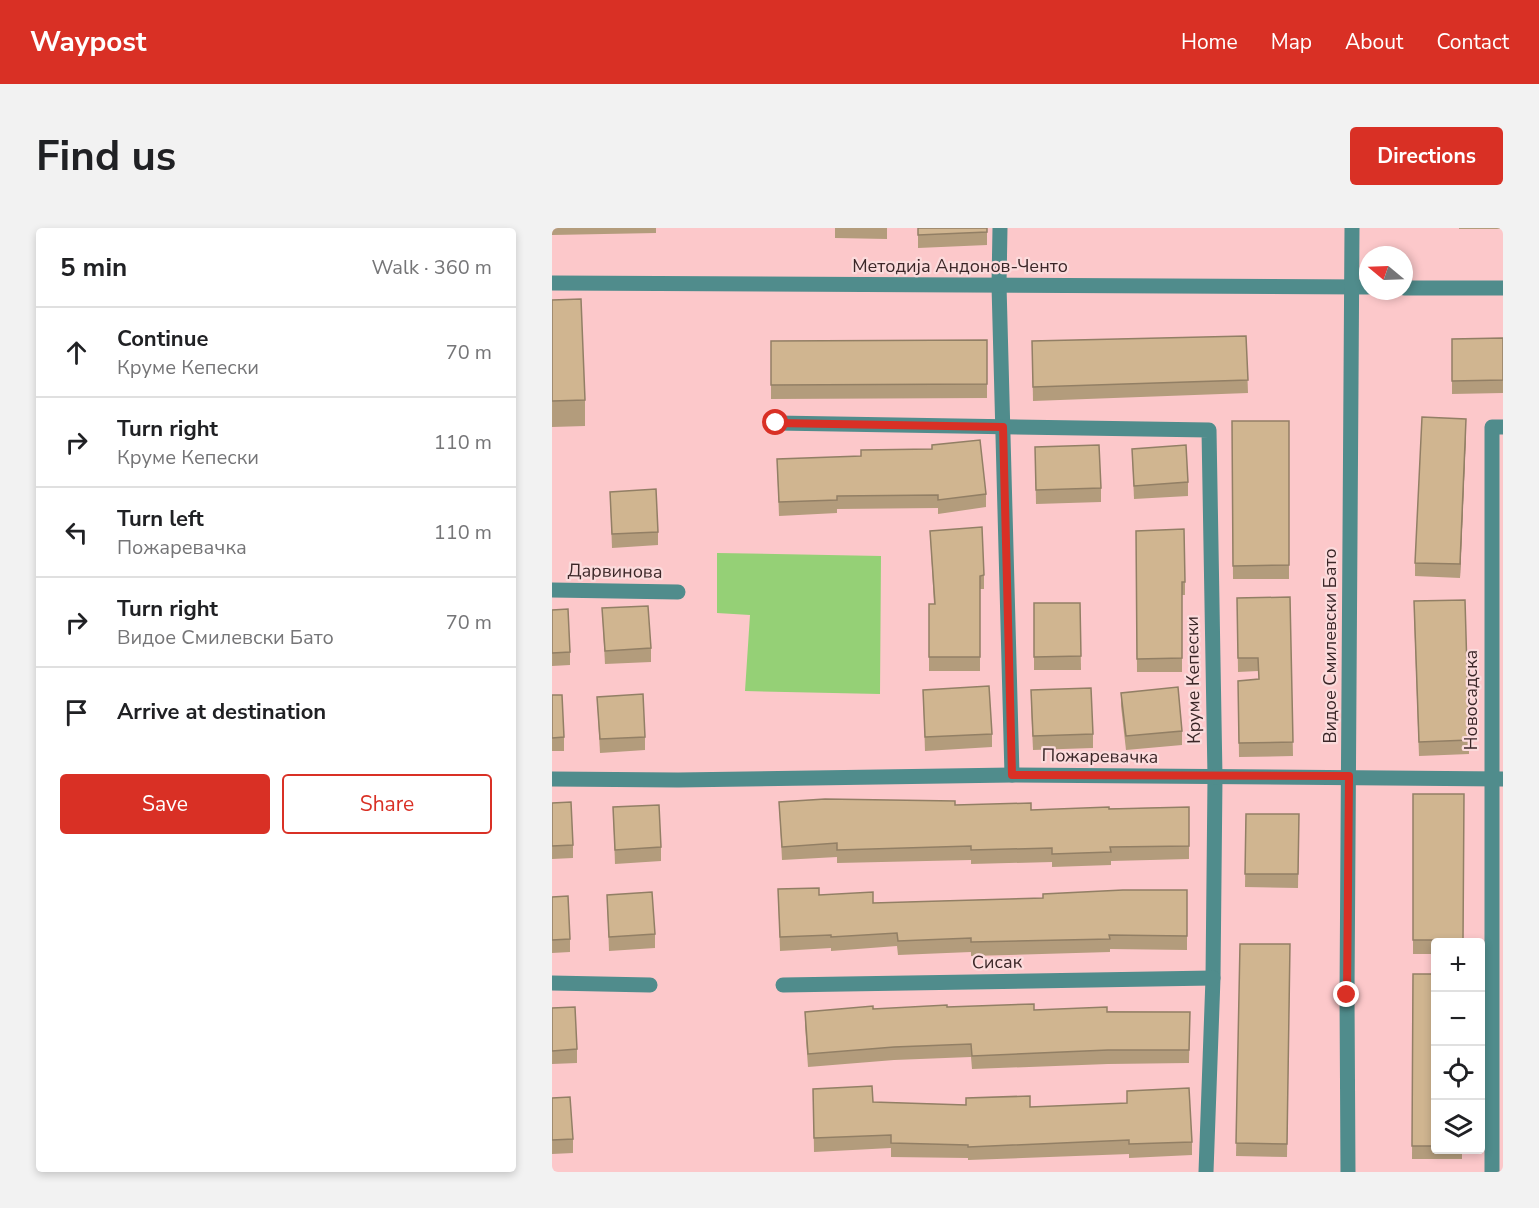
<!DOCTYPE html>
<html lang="en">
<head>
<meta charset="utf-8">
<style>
	:root { --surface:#fff; --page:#f2f2f2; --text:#202124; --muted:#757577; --line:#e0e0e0; --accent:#d93025 }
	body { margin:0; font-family:"Nunito Sans",sans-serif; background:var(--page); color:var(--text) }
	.controls { position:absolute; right:18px; bottom:18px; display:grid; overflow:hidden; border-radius:6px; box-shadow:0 3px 9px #0003 }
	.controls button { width:54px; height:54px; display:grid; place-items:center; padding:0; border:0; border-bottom:2px solid var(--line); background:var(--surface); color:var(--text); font:30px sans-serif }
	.compass { position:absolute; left:807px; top:18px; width:54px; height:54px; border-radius:50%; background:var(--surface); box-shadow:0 3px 9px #0003; rotate:289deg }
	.stop { position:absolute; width:18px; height:18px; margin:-14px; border:4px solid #d93025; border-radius:50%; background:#fff }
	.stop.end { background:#d93025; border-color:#fff; box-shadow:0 2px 6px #0008 }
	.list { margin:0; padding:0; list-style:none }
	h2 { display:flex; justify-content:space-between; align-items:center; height:78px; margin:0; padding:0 24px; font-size:26px }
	h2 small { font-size:20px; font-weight:400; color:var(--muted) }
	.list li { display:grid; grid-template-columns:39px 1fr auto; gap:18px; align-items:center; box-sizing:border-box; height:90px; padding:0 24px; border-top:2px solid var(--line) }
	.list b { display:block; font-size:22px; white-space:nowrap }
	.list p { margin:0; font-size:20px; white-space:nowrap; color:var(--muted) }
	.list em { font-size:20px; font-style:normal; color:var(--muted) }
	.actions { display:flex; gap:12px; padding:18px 24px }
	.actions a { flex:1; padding:14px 0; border:2px solid var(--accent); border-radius:6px; text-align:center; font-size:21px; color:var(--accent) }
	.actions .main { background:var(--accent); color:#fff }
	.icon { flex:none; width:33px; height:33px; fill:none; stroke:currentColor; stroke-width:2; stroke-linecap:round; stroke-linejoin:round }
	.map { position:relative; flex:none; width:951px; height:944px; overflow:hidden; border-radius:6px }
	header { display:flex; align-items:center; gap:36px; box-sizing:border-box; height:84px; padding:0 30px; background:var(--accent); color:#fff }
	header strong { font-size:28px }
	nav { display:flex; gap:33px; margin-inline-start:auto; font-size:21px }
	.intro { display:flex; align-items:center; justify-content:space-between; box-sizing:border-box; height:144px; padding:0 36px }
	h1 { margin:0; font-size:42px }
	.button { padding:15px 27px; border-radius:6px; background:var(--accent); color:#fff; font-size:21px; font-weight:700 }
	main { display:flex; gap:36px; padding:0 36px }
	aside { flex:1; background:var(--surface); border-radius:6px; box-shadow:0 3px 9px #0003 }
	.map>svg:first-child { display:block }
	.green { fill:#95d076 }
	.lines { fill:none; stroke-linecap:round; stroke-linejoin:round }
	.minor { stroke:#508c8c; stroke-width:15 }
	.wall { fill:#b39c7c }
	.shaded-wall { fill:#927f65 }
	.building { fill:#d0b590; stroke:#927f65; stroke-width:1.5 }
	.route { stroke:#d93025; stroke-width:8 }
	.labels { text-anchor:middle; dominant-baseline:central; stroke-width:4.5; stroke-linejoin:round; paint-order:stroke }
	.street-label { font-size:18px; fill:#3b2728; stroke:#fbdbdc }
</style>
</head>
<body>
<header>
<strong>Waypost</strong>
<nav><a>Home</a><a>Map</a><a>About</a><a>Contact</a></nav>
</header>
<div class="intro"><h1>Find us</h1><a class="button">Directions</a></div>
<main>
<aside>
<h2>5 min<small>Walk · 360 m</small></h2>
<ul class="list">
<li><svg class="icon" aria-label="ahead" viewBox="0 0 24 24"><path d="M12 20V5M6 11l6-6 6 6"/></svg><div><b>Continue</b><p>Круме Кепески</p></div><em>70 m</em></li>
<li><svg class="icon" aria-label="right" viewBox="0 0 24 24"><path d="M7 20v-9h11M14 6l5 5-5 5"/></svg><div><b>Turn right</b><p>Круме Кепески</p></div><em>110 m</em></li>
<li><svg class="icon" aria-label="left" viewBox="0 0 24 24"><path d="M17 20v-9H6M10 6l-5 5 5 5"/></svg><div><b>Turn left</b><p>Пожаревачка</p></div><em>110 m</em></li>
<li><svg class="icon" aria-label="right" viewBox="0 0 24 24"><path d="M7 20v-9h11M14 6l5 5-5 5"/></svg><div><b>Turn right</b><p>Видое Смилевски Бато</p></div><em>70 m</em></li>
<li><svg class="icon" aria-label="arrive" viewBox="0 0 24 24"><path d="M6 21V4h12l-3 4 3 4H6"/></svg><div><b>Arrive at destination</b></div></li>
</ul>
<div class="actions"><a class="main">Save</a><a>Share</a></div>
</aside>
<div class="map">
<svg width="951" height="944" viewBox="0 0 951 944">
	<rect width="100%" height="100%" fill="#fcc8ca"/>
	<polygon class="green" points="165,325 329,328 328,466 193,463 198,387 165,385"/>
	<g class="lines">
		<g class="minor">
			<polyline points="448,0 447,57 460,547"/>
			<polyline points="0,55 816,59"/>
			<polyline points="852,60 951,60"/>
			<polyline points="224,195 657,202 663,549 661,750 654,944"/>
			<polyline points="0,362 126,364"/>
			<polyline points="0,551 126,552 460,547 951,551"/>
			<polyline points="0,755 98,757"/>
			<polyline points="231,757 661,750"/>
			<polyline points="796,944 795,767 800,0"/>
			<polyline points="940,944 940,199 951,199"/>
		</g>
	</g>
	<g class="wall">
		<polygon points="0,0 104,0 104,5 0,7"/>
		<polygon points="283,0 335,0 335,11 283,10"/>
		<polygon points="366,0 435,0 435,17 366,20"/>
		<rect x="907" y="0" width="44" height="1"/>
		<polygon points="0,72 33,172 33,198 0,199"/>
		<polygon points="694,108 696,165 481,173 480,113"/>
		<polygon points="951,110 951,165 900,166 900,111"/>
		<polygon points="435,112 435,170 219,171 219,113"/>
		<polygon points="680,193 737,193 737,351 681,351"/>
		<polygon points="914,205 908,350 863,348 863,335"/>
		<polygon points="483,219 549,260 549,274 484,276"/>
		<polygon points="580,221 636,254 636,268 582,271"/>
		<polygon points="225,231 434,266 434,279 386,286 386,280 285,281 285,285 227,288"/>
		<polygon points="58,264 106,304 106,317 60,320"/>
		<polygon points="378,303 432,347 432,361 428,361 428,443 377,443 377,376 382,376"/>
		<polygon points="584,303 633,354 633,367 630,367 630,444 585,444"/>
		<polygon points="738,369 741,528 687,529 686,453 707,451 706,443 686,444 685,370"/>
		<polygon points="482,375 528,375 529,442 482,442"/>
		<polygon points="50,380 99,420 99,434 53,436"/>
		<polygon points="0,382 18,424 18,437 0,438"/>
		<polygon points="862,387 917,512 917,526 867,528"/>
		<polygon points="371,462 440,506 440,519 373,523"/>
		<polygon points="569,465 630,503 630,517 574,522 569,478"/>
		<polygon points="0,467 12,509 12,523 0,523"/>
		<polygon points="45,469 93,509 93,522 48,525"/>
		<polygon points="479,476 541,506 541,520 481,522"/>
		<polygon points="861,566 912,566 911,714 884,714 884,726 861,726"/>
		<polygon points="227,574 403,577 479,582 637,579 637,631 559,633 559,637 500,639 500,634 419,636 419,632 285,635 285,629 230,632"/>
		<polygon points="0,575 21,617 21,630 0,631"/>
		<polygon points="61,579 109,619 109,633 63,636"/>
		<polygon points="694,586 747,586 746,660 693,659"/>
		<polygon points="226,661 321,675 491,670 635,662 635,722 558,721 558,724 419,728 419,724 346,727 345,718 279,723 279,720 228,723"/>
		<polygon points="55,667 103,706 103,720 57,723"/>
		<polygon points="0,669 18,711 18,724 0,725"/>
		<polygon points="688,716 738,716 735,929 684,928"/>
		<polygon points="861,746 884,746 884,921 910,921 910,931 860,931"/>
		<polygon points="395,779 482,782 638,784 637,835 556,836 420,841 419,829 342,832 256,839 253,797 253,784"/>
		<polygon points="0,780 25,821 25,835 0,836"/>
		<polygon points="261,861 321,874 478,879 575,875 575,863 640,914 640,927 577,930 577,926 416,932 416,930 339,929 339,920 262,924"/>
		<polygon points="0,870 21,911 21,925 0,926"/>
	</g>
	<polygon class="shaded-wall" points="914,191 914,205 908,350 908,336"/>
	<g class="building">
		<polygon points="366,0 435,0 435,4 366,7"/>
		<polygon points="29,71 33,172 0,173 0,72"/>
		<polygon points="694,108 696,152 481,159 480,113"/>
		<polygon points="951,110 951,152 900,153 900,111"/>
		<polygon points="435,112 435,156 219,157 219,113"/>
		<polygon points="870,189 914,191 908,336 863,335"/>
		<polygon points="680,193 737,193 737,337 681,338"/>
		<polygon points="428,212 434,266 386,272 386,267 285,268 285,272 227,274 225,231 309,228 309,222 380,221 380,217"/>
		<polygon points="547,217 549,260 484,262 483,219"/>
		<polygon points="634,217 636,254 582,258 580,221"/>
		<polygon points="104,261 106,304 60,306 58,264"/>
		<polygon points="430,299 432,347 428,348 428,429 377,429 377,376 383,376 378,303"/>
		<polygon points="632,301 633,354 630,354 630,430 585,431 584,303"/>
		<polygon points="738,369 741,514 687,515 686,453 707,451 706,430 686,430 685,370"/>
		<polygon points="913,372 917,512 867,514 862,373"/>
		<polygon points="482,375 528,375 529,428 482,429"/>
		<polygon points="96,378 99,420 53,423 50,380"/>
		<polygon points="16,381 18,424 0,425 0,382"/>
		<polygon points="437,458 440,506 373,509 371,462"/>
		<polygon points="626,459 630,503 574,508 569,465"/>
		<polygon points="539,460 541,506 481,508 479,462"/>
		<polygon points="91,466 93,509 48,511 45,469"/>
		<polygon points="0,467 10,467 12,509 0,510"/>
		<polygon points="861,566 912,566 911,712 861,712"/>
		<polygon points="273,571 403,573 403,577 479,575 479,582 557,579 557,581 637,579 637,618 558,619 559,624 500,626 500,620 419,622 419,618 285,622 285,615 230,619 227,574"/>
		<polygon points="19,574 21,617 0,618 0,575"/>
		<polygon points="107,577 109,619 63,622 61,579"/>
		<polygon points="694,586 747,586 746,646 693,646"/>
		<polygon points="267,660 267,667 321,664 321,675 491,670 491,666 571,662 635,662 635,708 557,707 558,711 419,714 419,710 346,713 345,705 279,709 279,707 228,709 226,661"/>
		<polygon points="100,664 103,706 57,709 55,667"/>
		<polygon points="16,668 18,711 0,712 0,669"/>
		<polygon points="688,716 738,716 735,916 684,915"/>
		<polygon points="861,746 884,746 884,918 860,918"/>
		<polygon points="482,776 482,782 555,779 555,784 638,784 637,822 556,822 420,828 419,816 342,819 256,826 253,784 321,778 321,781 395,777 395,779"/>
		<polygon points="23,779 25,821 0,823 0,780"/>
		<polygon points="320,858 321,874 414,877 414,870 478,868 478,879 575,875 575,863 637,860 640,914 577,916 577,912 416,919 416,917 339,915 339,907 262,910 261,861"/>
		<polygon points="18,869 21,911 0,912 0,870"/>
	</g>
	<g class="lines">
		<polyline class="route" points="224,195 451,199 460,547 797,548 795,767"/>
	</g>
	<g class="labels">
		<g class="street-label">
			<text x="408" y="38">Методија Андонов-Ченто</text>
			<text transform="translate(63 343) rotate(1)">Дарвинова</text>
			<text transform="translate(778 418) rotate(-90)">Видое Смилевски Бато</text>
			<text transform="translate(641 452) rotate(-91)">Круме Кепески</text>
			<text transform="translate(919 472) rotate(-90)">Новосадска</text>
			<text transform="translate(548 528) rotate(1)">Пожаревачка</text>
			<text transform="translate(445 734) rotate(-1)">Сисак</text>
		</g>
	</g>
</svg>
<div class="controls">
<button>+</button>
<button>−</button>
<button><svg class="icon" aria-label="locate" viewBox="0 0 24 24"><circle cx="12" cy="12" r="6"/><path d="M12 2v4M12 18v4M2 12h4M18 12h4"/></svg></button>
<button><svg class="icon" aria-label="layers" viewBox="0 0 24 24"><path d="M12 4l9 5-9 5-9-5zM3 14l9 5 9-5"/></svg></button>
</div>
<svg class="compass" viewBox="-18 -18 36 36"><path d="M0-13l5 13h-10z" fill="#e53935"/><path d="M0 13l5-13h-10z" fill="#757577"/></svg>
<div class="stop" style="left:224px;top:195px"></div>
<div class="stop end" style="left:795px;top:767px"></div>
</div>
</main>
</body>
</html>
